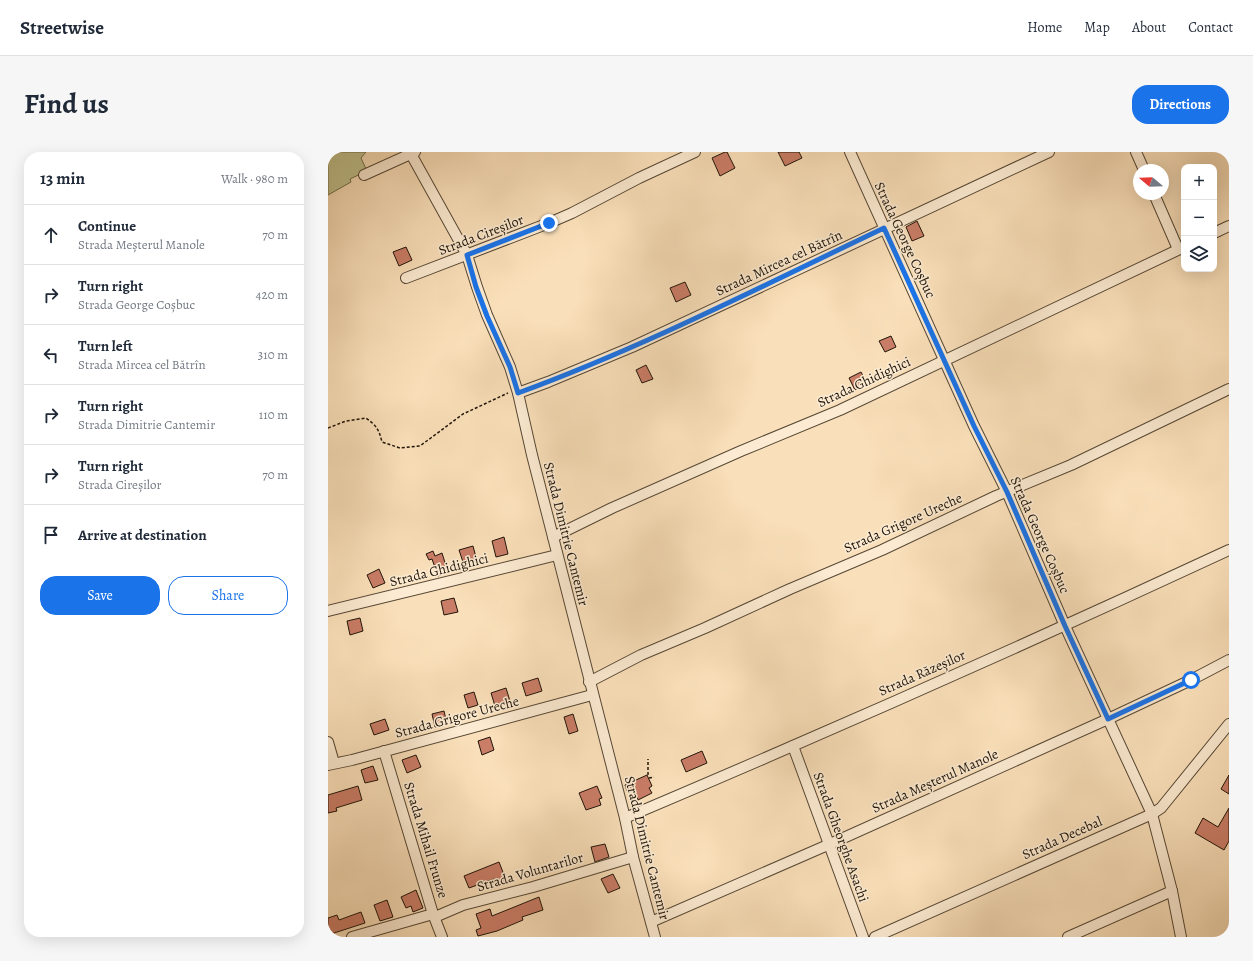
<!DOCTYPE html>
<html lang="en">
<head>
<meta charset="utf-8">
<style>
	:root { --surface:#fff; --page:#f6f6f7; --text:#1f2937; --muted:#747a83; --line:#e0e1e3; --accent:#1a73e8 }
	body { margin:0; font-family:Alegreya,serif; background:var(--page); color:var(--text) }
	.controls { position:absolute; right:12px; top:12px; display:grid; overflow:hidden; border-radius:8px; box-shadow:0 4px 16px #0002 }
	.controls button { width:36px; height:36px; display:grid; place-items:center; padding:0; border:0; border-bottom:1px solid var(--line); background:var(--surface); color:var(--text); font:20px sans-serif }
	.compass { position:absolute; left:805px; top:12px; width:36px; height:36px; border-radius:50%; background:var(--surface); box-shadow:0 4px 16px #0002; rotate:289deg }
	.stop { position:absolute; width:12px; height:12px; margin:-9px; border:3px solid #1a73e8; border-radius:50%; background:#fff }
	.stop.end { background:#1a73e8; border-color:#fff; box-shadow:0 1px 4px #0008 }
	.list { margin:0; padding:0; list-style:none }
	h2 { display:flex; justify-content:space-between; align-items:center; height:52px; margin:0; padding:0 16px; font-size:17px }
	h2 small { font-size:13px; font-weight:400; color:var(--muted) }
	.list li { display:grid; grid-template-columns:26px 1fr auto; gap:12px; align-items:center; box-sizing:border-box; height:60px; padding:0 16px; border-top:1px solid var(--line) }
	.list b { display:block; font-size:15px; white-space:nowrap }
	.list p { margin:0; font-size:13px; white-space:nowrap; color:var(--muted) }
	.list em { font-size:13px; font-style:normal; color:var(--muted) }
	.actions { display:flex; gap:8px; padding:12px 16px }
	.actions a { flex:1; padding:9px 0; border:1px solid var(--accent); border-radius:16px; text-align:center; font-size:14px; color:var(--accent) }
	.actions .main { background:var(--accent); color:#fff }
	.icon { flex:none; width:22px; height:22px; fill:none; stroke:currentColor; stroke-width:2; stroke-linecap:round; stroke-linejoin:round }
	.map { position:relative; flex:none; width:901px; height:785px; overflow:hidden; border-radius:16px }
	header { display:flex; align-items:center; gap:24px; box-sizing:border-box; height:56px; padding:0 20px; background:var(--surface); border-bottom:1px solid var(--line) }
	header strong { font-size:19px }
	nav { display:flex; gap:22px; margin-inline-start:auto; font-size:14px }
	.intro { display:flex; align-items:center; justify-content:space-between; box-sizing:border-box; height:96px; padding:0 24px }
	h1 { margin:0; font-size:28px }
	.button { padding:10px 18px; border-radius:16px; background:var(--accent); color:#fff; font-size:14px; font-weight:700 }
	main { display:flex; gap:24px; padding:0 24px }
	aside { flex:1; background:var(--surface); border-radius:16px; box-shadow:0 4px 16px #0002 }
	.map>svg:first-child { display:block }
	.green { fill:#c0c28e; stroke:#706b4c }
	.building { fill:#ca7d67; stroke:#1f1409 }
	.lines { fill:none; stroke-linecap:round; stroke-linejoin:round }
	.minor-casing { stroke:#564735; stroke-width:12 }
	.path { stroke:#1f1409; stroke-width:1.5; stroke-dasharray:3 2; stroke-linecap:butt }
	.minor { stroke:#fcebd2; stroke-width:10 }
	.route { stroke:#1a73e8; stroke-width:5 }
	.labels { text-anchor:middle; dominant-baseline:central; stroke-width:3; stroke-linejoin:round; paint-order:stroke }
	.street-label { font-size:14px; fill:#1f1409; stroke:#fcebd2 }
</style>
</head>
<body>
<header>
<strong>Streetwise</strong>
<nav><a>Home</a><a>Map</a><a>About</a><a>Contact</a></nav>
</header>
<div class="intro"><h1>Find us</h1><a class="button">Directions</a></div>
<main>
<aside>
<h2>13 min<small>Walk · 980 m</small></h2>
<ul class="list">
<li><svg class="icon" aria-label="ahead" viewBox="0 0 24 24"><path d="M12 20V5M6 11l6-6 6 6"/></svg><div><b>Continue</b><p>Strada Meșterul Manole</p></div><em>70 m</em></li>
<li><svg class="icon" aria-label="right" viewBox="0 0 24 24"><path d="M7 20v-9h11M14 6l5 5-5 5"/></svg><div><b>Turn right</b><p>Strada George Coșbuc</p></div><em>420 m</em></li>
<li><svg class="icon" aria-label="left" viewBox="0 0 24 24"><path d="M17 20v-9H6M10 6l-5 5 5 5"/></svg><div><b>Turn left</b><p>Strada Mircea cel Bătrîn</p></div><em>310 m</em></li>
<li><svg class="icon" aria-label="right" viewBox="0 0 24 24"><path d="M7 20v-9h11M14 6l5 5-5 5"/></svg><div><b>Turn right</b><p>Strada Dimitrie Cantemir</p></div><em>110 m</em></li>
<li><svg class="icon" aria-label="right" viewBox="0 0 24 24"><path d="M7 20v-9h11M14 6l5 5-5 5"/></svg><div><b>Turn right</b><p>Strada Cireșilor</p></div><em>70 m</em></li>
<li><svg class="icon" aria-label="arrive" viewBox="0 0 24 24"><path d="M6 21V4h12l-3 4 3 4H6"/></svg><div><b>Arrive at destination</b></div></li>
</ul>
<div class="actions"><a class="main">Save</a><a>Share</a></div>
</aside>
<div class="map">
<svg width="901" height="785" viewBox="0 0 901 785">
	<rect width="100%" height="100%" fill="#fae0ba"/>
	<filter id="stains"><feTurbulence type="fractalNoise" baseFrequency=".005" numOctaves="4"/><feColorMatrix values="0 0 0 0 .2 0 0 0 0 .09 0 0 0 0 .02 0 0 0 .5 -.17"/></filter>
	<radialGradient id="worn" r=".72"><stop offset=".6" stop-color="#630" stop-opacity="0"/><stop offset="1" stop-color="#630" stop-opacity=".3"/></radialGradient>
	<polygon class="green" points="0,0 38,0 33,6 39,19 22,27 23,30 0,43"/>
	<g class="building">
		<polygon points="397,0 399,0 407,16 392,24 384,6"/>
		<polygon points="450,0 471,0 474,6 457,14"/>
		<polygon points="589,69 596,84 584,89 578,75"/>
		<polygon points="78,95 84,108 71,114 65,100"/>
		<polygon points="357,130 363,143 348,150 342,136"/>
		<polygon points="563,184 568,195 557,200 551,189"/>
		<polygon points="318,213 325,227 314,231 308,218"/>
		<polygon points="533,220 539,231 527,238 521,226"/>
		<polygon points="176,385 180,402 168,405 164,389"/>
		<polygon points="145,394 149,409 136,413 131,398"/>
		<polygon points="105,399 107,404 114,401 120,420 110,424 104,407 101,408 98,402"/>
		<polygon points="51,417 57,431 45,436 39,423"/>
		<polygon points="126,446 130,460 116,463 113,449"/>
		<polygon points="32,466 35,479 22,483 19,469"/>
		<polygon points="210,526 214,539 198,544 194,531"/>
		<polygon points="178,536 182,549 167,554 163,541"/>
		<polygon points="146,540 150,553 140,556 136,543"/>
		<polygon points="116,559 119,572 107,575 104,562"/>
		<polygon points="245,562 250,579 241,582 236,565"/>
		<polygon points="57,567 61,578 46,583 42,572"/>
		<polygon points="162,585 166,598 154,603 150,589"/>
		<polygon points="374,599 379,611 358,620 353,608"/>
		<polygon points="88,603 93,615 79,621 74,608"/>
		<polygon points="45,614 50,628 37,631 33,618"/>
		<polygon points="319,623 324,634 321,636 324,641 310,648 307,641 305,641 304,638 299,639 297,633"/>
		<polygon points="901,623 901,642 893,637"/>
		<polygon points="30,634 34,648 8,656 9,659 0,661 0,643"/>
		<polygon points="269,634 274,646 271,647 273,653 258,658 251,641"/>
		<polygon points="901,656 901,689 896,698 867,681 875,666 890,675"/>
		<polygon points="277,692 281,705 267,710 263,695"/>
		<polygon points="171,710 178,728 168,731 166,727 141,736 136,724"/>
		<polygon points="285,722 292,736 280,741 273,727"/>
		<polygon points="88,738 95,756 85,760 83,754 78,756 73,745"/>
		<polygon points="211,745 215,758 194,765 195,768 169,779 150,784 148,778 153,776 148,762 162,757 164,764"/>
		<polygon points="59,748 65,765 52,769 46,753"/>
		<polygon points="33,760 37,771 0,783 0,766 9,763 11,768"/>
	</g>
	<g class="lines">
		<g class="minor-casing">
			<g id="minor">
				<polyline points="522,0 646,274 679,340 737,474 824,662 844,739 853,785"/>
				<polyline points="808,0 816,18"/>
				<polyline points="83,2 139,103 149,135 159,163 182,215 190,241 204,303 297,666 305,705 327,785"/>
				<polyline points="36,23 87,0"/>
				<polyline points="826,42 850,97"/>
				<polyline points="886,81 901,74"/>
				<polyline points="78,126 221,71 244,61 311,26 367,0"/>
				<polyline points="190,241 220,230 304,195 721,0"/>
				<polyline points="225,385 284,356 413,299 512,258 856,95"/>
				<polyline points="0,459 229,403"/>
				<polyline points="261,530 313,503 377,476 462,437 554,398 668,344 743,313 901,237"/>
				<polyline points="0,590 6,611"/>
				<polyline points="465,594 535,785"/>
				<polyline points="56,599 105,762 114,785"/>
				<polyline points="0,613 24,608 264,543"/>
				<path d="M297 666C500 580 701 491 901 398"/>
				<polyline points="107,765 135,753 205,735 305,705"/>
				<polyline points="323,770 502,692 780,567 863,528 901,508"/>
				<polyline points="24,785 105,762"/>
				<polyline points="547,785 824,662 833,656 901,572"/>
				<polyline points="740,785 844,739"/>
			</g>
		</g>
		<g class="path">
			<path d="M0 276 18 269 38 266C49 274 51 278 54 290L72 296 92 294 135 262 180 241"/>
			<polyline points="320,623 320,607"/>
			<polyline points="321,626 326,625"/>
		</g>
		<use href="#minor" class="minor"/>
	</g>
	<g class="lines">
		<path class="route" d="M221 71 139 103 148 135 159 164 182 215 190 241C316 195 436 133 556 76L646 274 679 340 737 474 780 567 863 528"/>
	</g>
	<g class="labels">
		<g class="street-label">
			<text transform="translate(153 83) rotate(-21)">Strada Cireșilor</text>
			<text transform="translate(577 88) rotate(65)">Strada George Coșbuc</text>
			<text transform="translate(451 111) rotate(-25)">Strada Mircea cel Bătrîn</text>
			<text transform="translate(536 230) rotate(-25)">Strada Ghidighici</text>
			<text transform="translate(575 371) rotate(-24)">Strada Grigore Ureche</text>
			<text transform="translate(238 382) rotate(76)">Strada Dimitrie Cantemir</text>
			<text transform="translate(712 383) rotate(66)">Strada George Coșbuc</text>
			<text transform="translate(111 418) rotate(-14)">Strada Ghidighici</text>
			<text transform="translate(594 521) rotate(-24)">Strada Răzeșilor</text>
			<text transform="translate(129 565) rotate(-15)">Strada Grigore Ureche</text>
			<text transform="translate(607 629) rotate(-24)">Strada Meșterul Manole</text>
			<text transform="translate(513 685) rotate(70)">Strada Gheorghe Asachi</text>
			<text transform="translate(734 686) rotate(-24)">Strada Decebal</text>
			<text transform="translate(98 688) rotate(73)">Strada Mihail Frunze</text>
			<text transform="translate(319 696) rotate(76)">Strada Dimitrie Cantemir</text>
			<text transform="translate(202 720) rotate(-16)">Strada Voluntarilor</text>
		</g>
	</g>
	<rect width="100%" height="100%" filter="url(#stains)"/>
	<rect width="100%" height="100%" fill="url(#worn)"/>
</svg>
<div class="controls">
<button>+</button>
<button>−</button>
<button><svg class="icon" aria-label="layers" viewBox="0 0 24 24"><path d="M12 4l9 5-9 5-9-5zM3 14l9 5 9-5"/></svg></button>
</div>
<svg class="compass" viewBox="-18 -18 36 36"><path d="M0-13l5 13h-10z" fill="#e53935"/><path d="M0 13l5-13h-10z" fill="#747a83"/></svg>
<div class="stop" style="left:863px;top:528px"></div>
<div class="stop end" style="left:221px;top:71px"></div>
</div>
</main>
</body>
</html>
